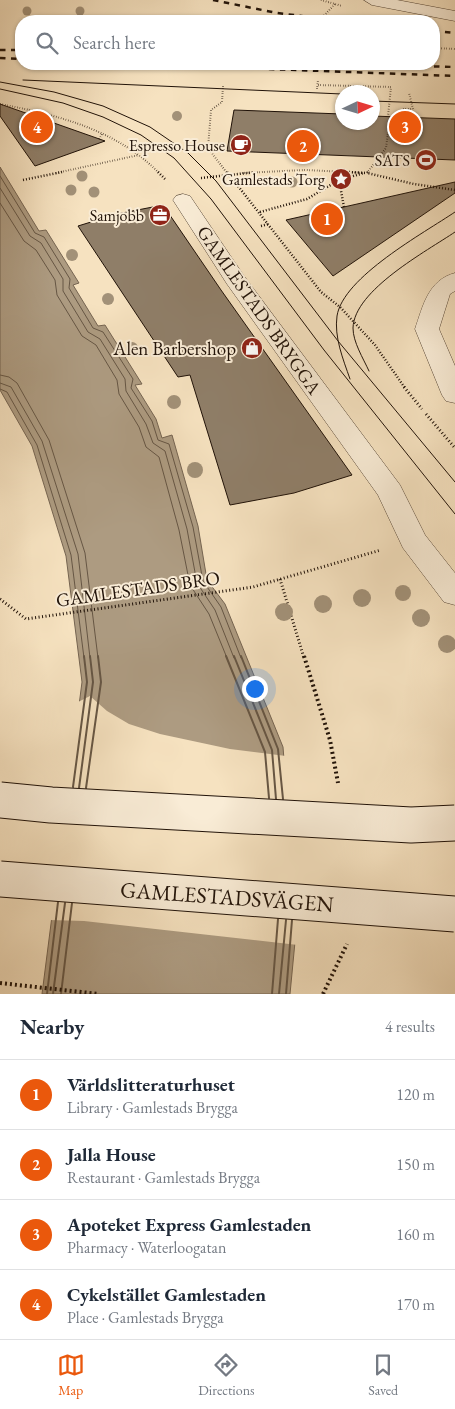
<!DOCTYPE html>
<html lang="en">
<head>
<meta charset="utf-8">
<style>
	:root { --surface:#fff; --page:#f6f6f7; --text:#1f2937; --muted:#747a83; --line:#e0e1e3; --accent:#ea580c }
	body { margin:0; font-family:"EB Garamond",serif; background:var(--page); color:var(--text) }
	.compass { position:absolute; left:335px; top:85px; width:45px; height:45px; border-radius:50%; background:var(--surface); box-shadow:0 1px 4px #0004; rotate:86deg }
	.you { position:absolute; left:254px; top:688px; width:18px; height:18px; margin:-12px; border:4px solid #fff; border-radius:50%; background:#1a73e8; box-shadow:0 0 0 8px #1a73e833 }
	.badge { display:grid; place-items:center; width:32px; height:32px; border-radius:50%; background:var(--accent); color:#fff; font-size:16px; font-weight:700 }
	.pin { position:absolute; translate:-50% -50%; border:2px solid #fff; box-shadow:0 1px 5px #0006 }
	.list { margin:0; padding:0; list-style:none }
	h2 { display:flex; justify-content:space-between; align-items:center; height:65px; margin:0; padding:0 20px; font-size:21px }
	h2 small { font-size:16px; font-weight:400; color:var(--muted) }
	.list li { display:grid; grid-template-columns:32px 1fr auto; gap:15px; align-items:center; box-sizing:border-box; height:70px; padding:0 20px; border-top:1px solid var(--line) }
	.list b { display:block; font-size:19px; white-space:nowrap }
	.list p { margin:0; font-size:16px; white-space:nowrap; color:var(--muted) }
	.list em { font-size:16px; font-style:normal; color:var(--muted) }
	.icon { flex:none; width:28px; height:28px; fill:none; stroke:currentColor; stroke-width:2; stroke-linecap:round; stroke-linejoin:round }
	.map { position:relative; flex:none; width:455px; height:994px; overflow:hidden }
	.search { position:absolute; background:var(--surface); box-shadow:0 1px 4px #0004; left:15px; right:15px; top:15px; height:55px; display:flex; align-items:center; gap:12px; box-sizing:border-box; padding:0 18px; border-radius:20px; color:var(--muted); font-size:19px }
	.sheet { height:345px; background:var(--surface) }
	nav { display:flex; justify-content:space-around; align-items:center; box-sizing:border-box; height:70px; border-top:1px solid var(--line); background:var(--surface); font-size:14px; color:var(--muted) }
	nav a { display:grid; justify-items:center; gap:2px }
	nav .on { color:var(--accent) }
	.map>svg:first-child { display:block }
	.water { fill:#ad9b81; stroke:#756451 }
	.pier { fill:#f6e2c0 }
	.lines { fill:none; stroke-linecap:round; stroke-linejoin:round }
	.shore-far1 { stroke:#665644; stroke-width:1 }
	.shore { stroke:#665644; stroke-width:2 }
	.building { fill:#8f7e68; stroke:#201208 }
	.minor-casing { stroke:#564636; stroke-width:1 }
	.path-far3 { stroke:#201208; stroke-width:2; stroke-dasharray:0.5 2; stroke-linecap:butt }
	.path-far2 { stroke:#201208; stroke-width:2.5; stroke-dasharray:1 2; stroke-linecap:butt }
	.path-far1 { stroke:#201208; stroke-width:3; stroke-dasharray:1 2.5; stroke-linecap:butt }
	.path { stroke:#201208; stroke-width:4; stroke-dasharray:2 3; stroke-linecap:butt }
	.minor { fill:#f9ecd6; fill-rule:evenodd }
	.tram { stroke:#201208; stroke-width:1 }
	.rail { stroke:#201208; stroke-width:2.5; stroke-dasharray:5.5 5.5; stroke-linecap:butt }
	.secondary-bridge-casing { stroke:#201208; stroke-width:37; stroke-linecap:butt }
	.secondary-bridge { stroke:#f9ecd6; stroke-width:35 }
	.tree { fill:#a29178 }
	.labels { text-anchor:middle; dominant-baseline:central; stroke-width:4; stroke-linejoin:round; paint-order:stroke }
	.far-poi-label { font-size:16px; fill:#201208; stroke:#f9ecd6; text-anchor:end }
	.street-label { font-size:19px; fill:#201208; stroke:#f9ecd6 }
	.poi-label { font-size:19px; fill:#201208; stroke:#f9ecd6; text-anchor:end }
	.near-street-label { font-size:22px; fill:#201208; stroke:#f9ecd6 }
</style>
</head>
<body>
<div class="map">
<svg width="455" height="994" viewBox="0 0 455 994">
	<rect width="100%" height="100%" fill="#f6e2c0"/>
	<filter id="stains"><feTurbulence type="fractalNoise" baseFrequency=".004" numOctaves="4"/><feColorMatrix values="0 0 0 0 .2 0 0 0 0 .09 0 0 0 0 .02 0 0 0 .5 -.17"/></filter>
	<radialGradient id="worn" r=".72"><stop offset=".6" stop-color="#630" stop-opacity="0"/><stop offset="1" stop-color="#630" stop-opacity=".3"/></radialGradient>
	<polygon class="water" points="0,167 39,231 46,230 79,283 73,285 98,326 105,325 142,384 135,385 156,419 162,438 172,435 198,526 207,580 225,604 283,747 297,921 290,994 42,994 82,682 66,556 32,446 0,390"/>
	<polygon class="pier" points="90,696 107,711 129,724 160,734 230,749 286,756 300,920 298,945 84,921 49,920 76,703"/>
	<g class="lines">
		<g class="shore-far1">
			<polyline points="0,176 35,233 44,237 70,279 69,288 93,328 103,332 133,379 131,388 152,421 158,440 169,444 193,527 203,581 221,607 241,658"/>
			<polyline points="0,188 30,236 41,243 63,279 63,291 88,332 100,339 125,379 126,391 146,424 153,443 165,451 187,529 197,583 215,610 234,658"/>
			<polyline points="0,203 24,241 36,250 55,280 57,295 82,336 96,345 117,380 119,394 139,427 146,447 159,457 179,530 190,585 209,614 227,658"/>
			<polyline points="0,375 9,377 17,383 49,440 85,553 98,658"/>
			<polyline points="0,383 11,387 42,441 78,554 90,658"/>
			<polyline points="0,389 7,392 37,445 71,555 84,658"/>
		</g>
		<g class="shore">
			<polyline points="226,656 265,752 269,798"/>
			<polyline points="234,656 272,750 276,799"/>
			<polyline points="241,656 278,749 283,799"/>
			<polyline points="73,787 87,682 84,656"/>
			<polyline points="79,788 93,682 90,656"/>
			<polyline points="86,788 101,682 98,656"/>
			<polyline points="47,994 58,902"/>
			<polyline points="53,994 65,903"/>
			<polyline points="61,994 72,903"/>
			<polyline points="272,994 278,919"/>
			<polyline points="279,994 286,920"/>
			<polyline points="286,994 292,920"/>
		</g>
	</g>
	<g class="building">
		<polygon points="0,104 105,141 35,166 0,116"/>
		<polygon points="234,110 342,114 342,122 372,122 372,116 455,119 455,160 227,151"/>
		<polygon points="455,182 455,193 333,276 286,220"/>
		<polygon points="163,205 221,290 352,475 294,493 230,505 190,375 178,377 78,226 117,214"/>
	</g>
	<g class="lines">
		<g class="minor-casing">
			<g id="minor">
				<polygon points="364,0 397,0 455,11 455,21 372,5"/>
				<polygon points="183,194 190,196 244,276 400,485 425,535 455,573 455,605 444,602 403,548 378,495 227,284 173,200 176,196"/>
				<path d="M455 273V291L450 294 439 329 455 366V403L446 401 442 395 415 329C423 306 428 280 455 273Z"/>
			</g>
		</g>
		<g class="path-far3">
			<polyline points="321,0 342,6"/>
			<polyline points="319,21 335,4"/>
			<polyline points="434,48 455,49"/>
			<polyline points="318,85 391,87 388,116"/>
			<polyline points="223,86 222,102 211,110 208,148 227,173"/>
			<polyline points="317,89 318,80"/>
			<path d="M0 104C58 115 117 130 159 173"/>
			<polyline points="403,109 413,109 409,93"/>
			<polyline points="99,139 102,134"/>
			<polyline points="56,173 139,155"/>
			<polyline points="242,173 305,170 365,173"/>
			<polyline points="367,173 386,148 388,133"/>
		</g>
		<g class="path-far2">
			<polyline points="158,172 165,179"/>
			<polyline points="227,172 321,292 340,307 375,345 405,388"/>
			<polyline points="349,172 367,173"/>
			<polyline points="368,172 367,173 414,184 455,190"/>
			<polyline points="201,178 257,172"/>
			<polyline points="23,180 62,172"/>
			<polyline points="344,207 339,180 364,173"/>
			<polyline points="260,212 307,199 339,180"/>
			<polyline points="261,226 269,224"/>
		</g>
		<g class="path-far1">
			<polyline points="404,387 422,409"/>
			<polyline points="426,414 455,448"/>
			<polyline points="280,579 304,658"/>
			<polyline points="0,599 26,619 253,587 381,550"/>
		</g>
		<g class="path">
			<polyline points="304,656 330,740 338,783"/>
			<polyline points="0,983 99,994"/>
			<polyline points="323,994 347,944"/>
		</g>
		<use href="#minor" class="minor"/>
		<g class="tram">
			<polyline points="23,80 342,94"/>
			<polyline points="0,82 54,92 103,106 150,127 188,153 216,181 338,341 455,482"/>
			<polyline points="0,89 63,103 103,117 141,135 174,158 211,199 324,350 455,514"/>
			<polyline points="372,101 455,104"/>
			<path d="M369 371C363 358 353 342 353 328 354 290 427 251 455 232"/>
			<path d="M350 379C343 359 334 337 337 316 343 277 424 233 455 212"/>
		</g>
		<g class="rail">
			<polyline points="213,0 277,13 343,21"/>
			<polyline points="434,31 455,33"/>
			<polyline points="0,50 21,50"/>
			<polyline points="0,58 21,59"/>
			<polyline points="137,64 455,76"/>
			<polyline points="346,64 455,67"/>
		</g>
		<g class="secondary-bridge-casing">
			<g id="secondary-bridge">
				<polyline points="0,800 51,805 411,825 455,823"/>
				<polyline points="0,879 455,914"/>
			</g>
		</g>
		<use href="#secondary-bridge" class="secondary-bridge"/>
	</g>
	<g class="tree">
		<circle cx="27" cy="11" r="4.5"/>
		<circle cx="80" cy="11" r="4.5"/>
		<circle cx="177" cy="116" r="5"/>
		<circle cx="82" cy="176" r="5.5"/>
		<circle cx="292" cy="182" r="5.5"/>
		<circle cx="71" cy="190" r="5.5"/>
		<circle cx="94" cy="192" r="5.5"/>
		<circle cx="72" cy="255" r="6"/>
		<circle cx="108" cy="299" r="6"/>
		<circle cx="132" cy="348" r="6"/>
		<circle cx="174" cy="402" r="7"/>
		<circle cx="195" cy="470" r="8"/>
		<circle cx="403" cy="593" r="8"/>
		<circle cx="362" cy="598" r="9"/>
		<circle cx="323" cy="604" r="9"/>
		<circle cx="284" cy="612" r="9"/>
		<circle cx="421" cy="618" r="9"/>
		<circle cx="447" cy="644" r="9"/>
	</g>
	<defs>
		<g id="cafe-disc" transform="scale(1.125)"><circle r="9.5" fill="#8f2418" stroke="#f9ecd6"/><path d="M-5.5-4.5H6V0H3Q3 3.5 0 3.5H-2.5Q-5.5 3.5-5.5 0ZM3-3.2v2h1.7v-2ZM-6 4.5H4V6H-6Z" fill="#fff"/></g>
		<g id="stadium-disc" transform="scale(1.125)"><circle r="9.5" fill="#8f2418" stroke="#f9ecd6"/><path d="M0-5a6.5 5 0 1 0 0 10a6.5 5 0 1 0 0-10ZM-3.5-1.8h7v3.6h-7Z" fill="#fff"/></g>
		<g id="sight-disc" transform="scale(1.125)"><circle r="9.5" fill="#8f2418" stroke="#f9ecd6"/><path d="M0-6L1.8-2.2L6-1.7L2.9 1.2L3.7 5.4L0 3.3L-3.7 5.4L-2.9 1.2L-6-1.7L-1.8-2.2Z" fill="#fff"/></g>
		<g id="office-disc" transform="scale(1.125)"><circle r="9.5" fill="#8f2418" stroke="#f9ecd6"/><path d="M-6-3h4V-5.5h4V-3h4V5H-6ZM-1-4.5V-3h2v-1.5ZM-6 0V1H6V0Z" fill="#fff"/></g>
		<g id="shop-disc" transform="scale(1.125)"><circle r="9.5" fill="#8f2418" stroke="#f9ecd6"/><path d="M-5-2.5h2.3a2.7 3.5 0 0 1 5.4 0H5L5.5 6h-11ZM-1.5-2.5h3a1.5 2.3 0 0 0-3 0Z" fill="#fff"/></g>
	</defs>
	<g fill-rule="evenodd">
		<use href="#cafe-disc" x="241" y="145"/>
		<use href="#stadium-disc" x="426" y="160"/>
		<use href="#sight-disc" x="341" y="179"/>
		<use href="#office-disc" x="160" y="215"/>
		<use href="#shop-disc" x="252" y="348"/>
	</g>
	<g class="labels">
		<g class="far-poi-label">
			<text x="225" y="145">Espresso House</text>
			<text x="410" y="160">SATS</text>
			<text x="325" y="179">Gamlestads Torg</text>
			<text x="144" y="215">Samjobb</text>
		</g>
		<g class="street-label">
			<text transform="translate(259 310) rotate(55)">GAMLESTADS BRYGGA</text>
			<text transform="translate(138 589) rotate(-8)">GAMLESTADS BRO</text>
		</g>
		<g class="poi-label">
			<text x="236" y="348">Alen Barbershop</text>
		</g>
		<g class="near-street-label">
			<text transform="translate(227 897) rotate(4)">GAMLESTADSVÄGEN</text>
		</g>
	</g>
	<rect width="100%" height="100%" filter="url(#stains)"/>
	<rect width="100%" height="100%" fill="url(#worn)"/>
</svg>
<svg class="compass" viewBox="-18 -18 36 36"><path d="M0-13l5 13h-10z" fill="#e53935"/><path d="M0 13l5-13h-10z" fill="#747a83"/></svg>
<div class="you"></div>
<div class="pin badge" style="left:327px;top:219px">1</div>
<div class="pin badge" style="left:303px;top:146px">2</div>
<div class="pin badge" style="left:405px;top:127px">3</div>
<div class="pin badge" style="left:37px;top:127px">4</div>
<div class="search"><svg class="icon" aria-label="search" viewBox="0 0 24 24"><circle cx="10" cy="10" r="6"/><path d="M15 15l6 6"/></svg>Search here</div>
</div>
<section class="sheet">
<h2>Nearby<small>4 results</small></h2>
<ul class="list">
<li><span class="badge">1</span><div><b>Världslitteraturhuset</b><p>Library · Gamlestads Brygga</p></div><em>120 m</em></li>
<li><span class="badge">2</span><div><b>Jalla House</b><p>Restaurant · Gamlestads Brygga</p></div><em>150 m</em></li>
<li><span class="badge">3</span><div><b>Apoteket Express Gamlestaden</b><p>Pharmacy · Waterloogatan</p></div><em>160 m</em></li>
<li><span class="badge">4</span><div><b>Cykelstället Gamlestaden</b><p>Place · Gamlestads Brygga</p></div><em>170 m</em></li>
</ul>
</section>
<nav>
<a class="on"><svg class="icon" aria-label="map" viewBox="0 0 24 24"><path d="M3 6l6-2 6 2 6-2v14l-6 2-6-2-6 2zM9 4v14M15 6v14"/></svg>Map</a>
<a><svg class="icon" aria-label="directions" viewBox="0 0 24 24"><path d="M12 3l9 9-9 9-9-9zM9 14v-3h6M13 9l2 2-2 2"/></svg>Directions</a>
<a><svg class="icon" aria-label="saved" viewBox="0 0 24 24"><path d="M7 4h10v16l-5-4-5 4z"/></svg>Saved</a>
</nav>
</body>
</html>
